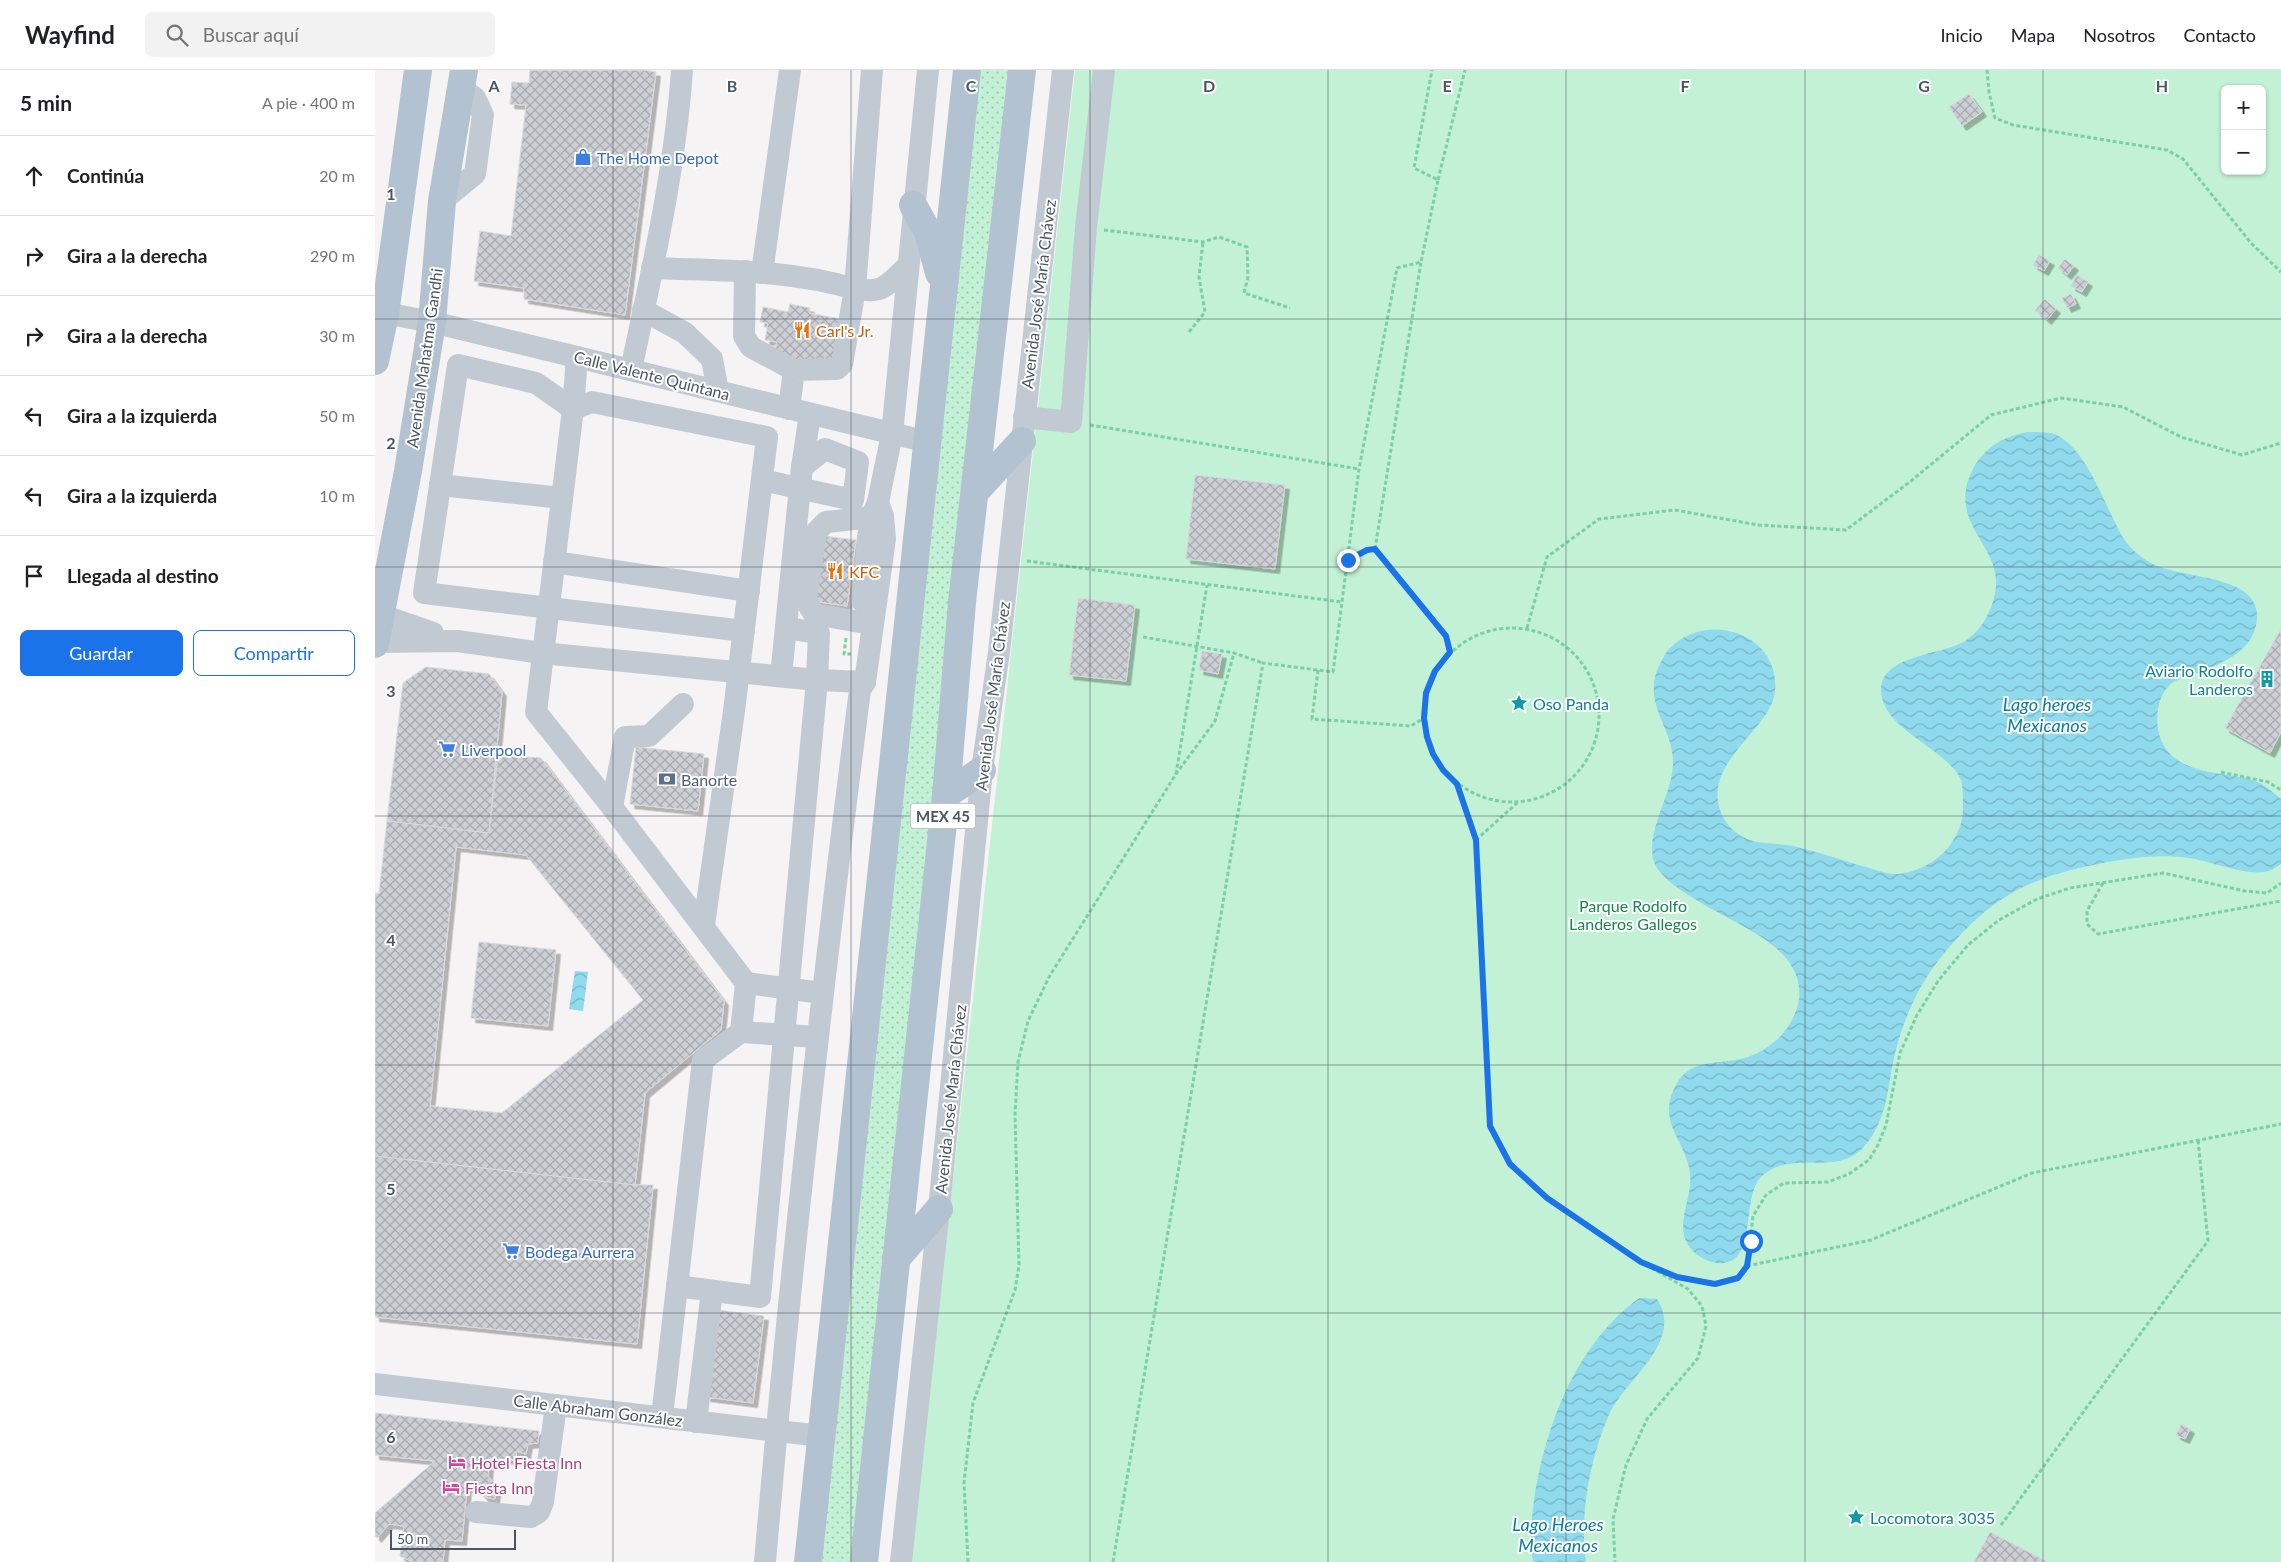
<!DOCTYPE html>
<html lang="es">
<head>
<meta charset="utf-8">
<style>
	:root { --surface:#fff; --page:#f2f2f2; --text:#202124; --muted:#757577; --line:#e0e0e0; --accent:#1a73e8 }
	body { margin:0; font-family:Lato,sans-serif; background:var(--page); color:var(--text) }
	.controls { position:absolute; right:15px; top:15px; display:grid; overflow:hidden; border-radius:8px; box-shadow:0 1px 4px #0004 }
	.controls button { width:45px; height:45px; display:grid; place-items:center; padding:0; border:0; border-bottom:1px solid var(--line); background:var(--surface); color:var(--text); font:25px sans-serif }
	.scale { position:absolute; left:15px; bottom:12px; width:126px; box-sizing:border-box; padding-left:5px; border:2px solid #4a5661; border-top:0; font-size:14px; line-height:18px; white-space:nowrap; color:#4a5661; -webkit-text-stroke:4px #fff; paint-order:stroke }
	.stop { position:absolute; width:15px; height:15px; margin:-11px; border:4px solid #1a73e8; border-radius:50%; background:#fff }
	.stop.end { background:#1a73e8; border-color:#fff; box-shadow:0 1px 5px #0008 }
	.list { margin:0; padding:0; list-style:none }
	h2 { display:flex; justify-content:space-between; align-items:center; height:65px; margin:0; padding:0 20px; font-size:21px }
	h2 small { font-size:16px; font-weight:400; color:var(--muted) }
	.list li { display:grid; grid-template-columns:32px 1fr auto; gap:15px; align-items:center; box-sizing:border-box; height:80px; padding:0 20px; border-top:1px solid var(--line) }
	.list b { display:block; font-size:19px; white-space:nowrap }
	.list em { font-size:16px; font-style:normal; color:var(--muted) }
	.actions { display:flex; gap:10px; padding:15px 20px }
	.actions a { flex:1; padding:11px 0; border:1px solid var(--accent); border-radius:8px; text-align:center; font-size:18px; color:var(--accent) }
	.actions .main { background:var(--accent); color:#fff }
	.icon { flex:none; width:28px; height:28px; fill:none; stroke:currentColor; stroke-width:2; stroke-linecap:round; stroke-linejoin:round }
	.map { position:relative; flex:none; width:1906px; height:1492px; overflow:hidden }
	header { display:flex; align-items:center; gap:30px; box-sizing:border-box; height:70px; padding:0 25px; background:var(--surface); border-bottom:1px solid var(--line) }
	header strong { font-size:24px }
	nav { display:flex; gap:28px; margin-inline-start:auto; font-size:18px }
	.search { width:350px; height:45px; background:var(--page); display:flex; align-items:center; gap:12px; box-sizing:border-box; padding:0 18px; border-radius:8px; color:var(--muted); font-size:19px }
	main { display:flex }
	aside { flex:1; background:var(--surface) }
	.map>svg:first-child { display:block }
	.grass { fill:url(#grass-dots) }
	.park { fill:#c3f1d5; fill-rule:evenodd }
	.water { fill:url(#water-waves) }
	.building { fill:url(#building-cross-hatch); stroke:#d7d9de; fill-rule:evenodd; filter:url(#shadow) }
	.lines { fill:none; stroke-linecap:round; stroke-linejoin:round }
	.path { stroke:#7ad0a6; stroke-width:3; stroke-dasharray:4 2.5; stroke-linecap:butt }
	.minor { stroke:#c1cad2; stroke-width:22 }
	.major { stroke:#b3c2d1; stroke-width:28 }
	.route { stroke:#1a73e8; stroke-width:6 }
	.grid { fill:none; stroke:#4a5661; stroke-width:1; stroke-opacity:0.55 }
	.labels { text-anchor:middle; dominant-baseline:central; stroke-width:4; stroke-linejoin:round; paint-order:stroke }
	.shield { fill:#fff; stroke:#808990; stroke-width:1 }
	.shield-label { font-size:15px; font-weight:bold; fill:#4a5661 }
	.shop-label { font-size:16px; fill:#366cbe; stroke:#fff; text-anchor:start }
	.street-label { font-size:16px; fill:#4a5661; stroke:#fff }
	.food-label { font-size:16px; fill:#c56008; stroke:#fff; text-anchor:start }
	.culture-label { font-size:16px; fill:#0d838f; stroke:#fff; text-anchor:start }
	.service-label { font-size:16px; fill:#4e5e75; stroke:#fff; text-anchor:start }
	.park-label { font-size:16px; fill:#17864f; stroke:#fff }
	.hotel-label { font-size:16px; fill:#b23c85; stroke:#fff; text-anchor:start }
	.water-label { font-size:18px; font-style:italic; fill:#0c7c9b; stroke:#fff }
	.grid-label { font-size:16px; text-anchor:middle; font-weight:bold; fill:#4a5661; stroke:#fff; stroke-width:4; stroke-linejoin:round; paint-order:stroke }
</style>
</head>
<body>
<header>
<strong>Wayfind</strong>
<div class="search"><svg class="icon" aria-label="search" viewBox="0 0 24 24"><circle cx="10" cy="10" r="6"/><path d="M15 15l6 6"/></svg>Buscar aquí</div>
<nav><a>Inicio</a><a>Mapa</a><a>Nosotros</a><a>Contacto</a></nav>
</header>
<main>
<aside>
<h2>5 min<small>A pie · 400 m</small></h2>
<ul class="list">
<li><svg class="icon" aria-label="ahead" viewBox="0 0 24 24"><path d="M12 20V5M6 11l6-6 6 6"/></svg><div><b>Continúa</b></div><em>20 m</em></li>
<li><svg class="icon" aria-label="right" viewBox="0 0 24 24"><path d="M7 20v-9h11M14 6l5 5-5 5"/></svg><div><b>Gira a la derecha</b></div><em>290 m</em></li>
<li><svg class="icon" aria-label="right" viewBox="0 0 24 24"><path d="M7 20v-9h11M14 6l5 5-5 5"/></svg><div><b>Gira a la derecha</b></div><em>30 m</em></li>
<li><svg class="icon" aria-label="left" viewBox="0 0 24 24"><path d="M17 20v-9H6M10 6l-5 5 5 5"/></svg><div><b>Gira a la izquierda</b></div><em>50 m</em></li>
<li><svg class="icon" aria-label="left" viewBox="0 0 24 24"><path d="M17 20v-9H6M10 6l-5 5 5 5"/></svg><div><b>Gira a la izquierda</b></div><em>10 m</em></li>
<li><svg class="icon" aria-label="arrive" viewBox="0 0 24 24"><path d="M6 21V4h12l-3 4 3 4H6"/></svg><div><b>Llegada al destino</b></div></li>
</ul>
<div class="actions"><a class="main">Guardar</a><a>Compartir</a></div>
</aside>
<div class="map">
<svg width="1906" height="1492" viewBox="0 0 1906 1492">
	<defs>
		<pattern id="grass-dots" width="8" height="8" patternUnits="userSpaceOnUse" patternTransform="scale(1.25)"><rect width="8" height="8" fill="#c3f1d5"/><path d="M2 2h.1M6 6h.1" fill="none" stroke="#a0c6b0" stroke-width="1.8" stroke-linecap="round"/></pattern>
		<pattern id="water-waves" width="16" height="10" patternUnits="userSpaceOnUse" patternTransform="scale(1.25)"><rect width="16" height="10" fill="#90daee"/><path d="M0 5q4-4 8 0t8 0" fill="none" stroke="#78b4c4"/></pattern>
		<pattern id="building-cross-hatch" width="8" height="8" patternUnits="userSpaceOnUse" patternTransform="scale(1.25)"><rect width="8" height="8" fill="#cdcfd5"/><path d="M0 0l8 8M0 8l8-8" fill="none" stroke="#a8abb0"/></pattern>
		<filter id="shadow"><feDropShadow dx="4.5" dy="4.5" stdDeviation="0" flood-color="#0004"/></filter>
	</defs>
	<rect width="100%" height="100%" fill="#f5f3f3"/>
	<polygon class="grass" points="603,0 645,0 483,1492 438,1492"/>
	<path class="park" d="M700 0H1906V1492H536ZM1850 19H1887V101H1850Z"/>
	<g class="water">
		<path d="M1653 362C1660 362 1669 362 1676 363 1711 372 1731 441 1749 469 1754 477 1763 485 1771 490 1799 511 1886 501 1882 549 1879 584 1842 595 1815 606 1809 608 1801 610 1797 613 1779 627 1778 661 1791 679 1809 704 1847 702 1874 709 1886 712 1897 721 1906 729V794C1902 796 1899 799 1894 801 1872 807 1836 791 1814 788 1787 784 1760 787 1733 792 1659 806 1621 822 1571 881 1547 909 1532 940 1522 976 1512 1011 1515 1048 1488 1078 1460 1107 1416 1079 1387 1106 1364 1128 1385 1197 1342 1193 1333 1192 1324 1187 1318 1181 1296 1159 1318 1131 1315 1104 1312 1071 1280 1053 1301 1015 1316 986 1346 996 1373 987 1398 979 1420 956 1424 929 1427 899 1407 880 1383 865 1357 848 1297 822 1282 798 1265 769 1297 728 1298 694 1299 655 1263 633 1287 590 1289 586 1291 582 1294 579 1332 539 1406 564 1400 622 1396 659 1329 691 1345 740 1349 753 1360 764 1372 769 1384 774 1399 773 1412 775 1439 780 1465 790 1491 797 1497 799 1510 803 1517 804 1538 805 1563 792 1575 775 1584 762 1588 752 1588 737 1588 732 1588 715 1586 710 1571 677 1508 661 1506 621 1505 583 1571 586 1593 569 1607 559 1617 540 1620 523 1630 475 1568 454 1599 397 1611 376 1630 366 1653 362Z"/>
		<polygon points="200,901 213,902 208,941 194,939"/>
		<path d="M1264 1228 1282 1229C1310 1273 1249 1309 1233 1347 1215 1389 1204 1446 1211 1492H1158C1154 1470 1157 1445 1160 1423 1172 1351 1203 1272 1264 1228Z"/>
	</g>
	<g class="building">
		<polygon points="155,0 269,0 281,2 250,245 149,229 149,218 99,211 105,161 136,166 151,35 135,34 137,12 154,13"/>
		<polygon points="1594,24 1607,42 1587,56 1574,37"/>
		<polygon points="1664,185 1675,191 1669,201 1658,195"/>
		<polygon points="1690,189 1699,196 1692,205 1683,198"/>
		<polygon points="1702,205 1713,212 1707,222 1696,216"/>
		<polygon points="1696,224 1701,234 1692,238 1687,228"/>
		<polygon points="1670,229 1681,239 1672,250 1660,240"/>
		<polygon points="415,234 435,238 434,243 465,249 462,297 398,289 402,272 390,270 393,253 385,252 388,237 413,242"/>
		<polygon points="820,405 910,415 900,499 811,489"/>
		<polygon points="448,466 481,470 472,536 438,531"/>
		<polygon points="703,528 760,535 751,611 694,605"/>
		<polygon points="1906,559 1906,662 1895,683 1850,658"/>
		<polygon points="827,581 847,584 843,604 824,600"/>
		<polygon points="51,597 114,604 127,622 114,763 12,751 28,613"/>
		<polygon points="261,677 329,684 323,741 255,734"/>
		<path d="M123 685 166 688 349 931 346 960 270 1023 260 1115 0 1086V823L4 824 12 751 114 763ZM81 777 151 785 268 930 127 1043 55 1036Z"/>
		<polygon points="104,872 181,880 173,956 96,948"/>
		<polygon points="0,1086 260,1115 278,1115 262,1274 0,1247"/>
		<polygon points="343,1240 389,1246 378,1333 331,1327"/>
		<polygon points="0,1343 164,1361 163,1373 153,1374 151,1384 141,1381 142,1390 115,1389 113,1406 122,1416 120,1429 109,1427 100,1417 92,1418 87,1471 70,1470 68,1492 38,1492 25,1486 29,1456 14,1454 2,1468 0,1466 0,1443 60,1391 0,1385"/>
		<polygon points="1806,1354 1815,1359 1810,1369 1801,1365"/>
		<polygon points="1615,1462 1671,1491 1671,1492 1599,1492"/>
	</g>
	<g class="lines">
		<g class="path">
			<polyline points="1612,0 1614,22 1620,48 1638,55 1792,80 1808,89 1876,173 1906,202"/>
			<polyline points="1063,110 1090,0"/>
			<polyline points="729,160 828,172 844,167 872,177 873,207 869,223 915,238"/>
			<polyline points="814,262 830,242 824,207 828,172"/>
			<polyline points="715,355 984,399"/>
			<polyline points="1000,479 1046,192"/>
			<polyline points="973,490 992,480 1000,479 1071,566 1075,581"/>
			<polyline points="652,491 967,532"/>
			<circle cx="1137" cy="645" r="87"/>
			<polyline points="1152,558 1172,487 1224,449 1300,440 1383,455 1471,460 1536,411 1616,345 1686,328 1748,337 1806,367 1867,385 1906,373"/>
			<polyline points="768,567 859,583 888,593"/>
			<polyline points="471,568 469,584 476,584"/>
			<polyline points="943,600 937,649 1036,656 1049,648"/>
			<polyline points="1846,702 1893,712 1906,720"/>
			<polyline points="801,704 832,515"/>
			<polyline points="1082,713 1101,770 1115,1056 1135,1094 1172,1128 1266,1192 1313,1219 1327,1236 1331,1256 1323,1288 1272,1349 1251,1395 1238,1449 1240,1492"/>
			<polyline points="1101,770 1142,733"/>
			<polyline points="1728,813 1712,841 1712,854 1723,864 1906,831"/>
			<polyline points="1372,1196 1496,1170 1657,1103 1906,1054"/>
			<polyline points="1278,1197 1302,1207 1340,1214 1363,1208 1372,1196 1378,1146 1391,1125 1409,1113 1453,1112 1474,1104 1494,1090 1503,1075 1511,1055 1525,983 1542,945 1563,911 1593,875 1624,850 1662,829 1695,818 1788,803 1870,821 1892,823 1906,813"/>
			<polyline points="1626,1455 1833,1171 1823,1070"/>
			<polyline points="593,1492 589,1413 598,1333 640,1220 644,1196 640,1044 643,992 653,951 674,907 801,704 840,651 859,583"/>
			<polyline points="738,1492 888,593 958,602 984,399 1022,198 1046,192 1063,110 1039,98 1057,0"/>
		</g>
		<g class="minor">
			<polyline points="67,131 100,104 108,45 100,28 86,18"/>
			<path d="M277 198C345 201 414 199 480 219L497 0"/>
			<polyline points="370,201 369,266 376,277 419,300"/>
			<polyline points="387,203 415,0"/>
			<polyline points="268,240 310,263 337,289 343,321"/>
			<polyline points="0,241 57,252 553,372"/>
			<polyline points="202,287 198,339 161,642 237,737 371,913 366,962"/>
			<path d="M256 300C277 201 300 101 307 0"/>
			<path d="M414 339 419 300 462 299 467 294 480 219C509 224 512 215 532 197"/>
			<polyline points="649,347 696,352 711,157 729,0"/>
			<polyline points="387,410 478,430 483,392 450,379 427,397"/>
			<polyline points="65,415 187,428"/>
			<polyline points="179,492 374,521"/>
			<polyline points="487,531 493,467 497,446 503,432 517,364 553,0"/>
			<polyline points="6,545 58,563"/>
			<polyline points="485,552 439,544 431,531 441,462 451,452 508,446"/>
			<polyline points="1,572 82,571 167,583 442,610 490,612"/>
			<polyline points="406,606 427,397 435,344"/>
			<polyline points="237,737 250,667 274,666 308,634"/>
			<polyline points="329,855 359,641 392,367 217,332 198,339 161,313 83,295 49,523 369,561"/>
			<polyline points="371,913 447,923"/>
			<polyline points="302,1216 385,1227 442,610 444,563 411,558"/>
			<polyline points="0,1314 446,1366"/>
			<polyline points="287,1347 328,990 366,962 442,967"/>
			<polyline points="321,1352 337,1221"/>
			<polyline points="101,1442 156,1447 164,1442 168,1432 181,1335"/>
			<path d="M390 1492C415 1200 448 910 485 620L490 612 510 469 508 446 503 432"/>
			<polyline points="526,1492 564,1139 607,700 624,582 688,0"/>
		</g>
		<g class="major">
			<polyline points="538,135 553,162 564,203"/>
			<polyline points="0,291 10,244 43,0"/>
			<polyline points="600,422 647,371"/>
			<polyline points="0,574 33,401 57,252 67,131 89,0"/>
			<polyline points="571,725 607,700"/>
			<polyline points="521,1189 564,1139"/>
			<polyline points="433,1492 592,0"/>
			<polyline points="489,1492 571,725 587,532 647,0"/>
		</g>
	</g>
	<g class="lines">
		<polyline class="route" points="973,490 992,480 1000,479 1071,566 1075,582 1060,601 1051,623 1049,648 1052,667 1058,684 1068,700 1082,714 1101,770 1115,1056 1135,1094 1172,1128 1266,1192 1302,1207 1340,1214 1363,1208 1372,1196 1376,1171"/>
	</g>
	<path class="grid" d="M238 0V1492M476 0V1492M715 0V1492M953 0V1492M1191 0V1492M1430 0V1492M1668 0V1492M0 249H1906M0 497H1906M0 746H1906M0 995H1906M0 1243H1906"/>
	<defs>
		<g id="shop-bare" transform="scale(1.35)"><path d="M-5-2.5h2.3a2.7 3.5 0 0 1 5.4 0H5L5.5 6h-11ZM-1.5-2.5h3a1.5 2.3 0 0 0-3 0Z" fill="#3f7fe0" stroke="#fff" stroke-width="2.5" paint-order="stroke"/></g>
		<g id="restaurant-bare" transform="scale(1.35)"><path d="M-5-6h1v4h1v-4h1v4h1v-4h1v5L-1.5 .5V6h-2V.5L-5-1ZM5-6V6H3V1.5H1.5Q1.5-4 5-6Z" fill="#e8710a" stroke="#fff" stroke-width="2.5" paint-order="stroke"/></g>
		<g id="building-bare" transform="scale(1.35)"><path d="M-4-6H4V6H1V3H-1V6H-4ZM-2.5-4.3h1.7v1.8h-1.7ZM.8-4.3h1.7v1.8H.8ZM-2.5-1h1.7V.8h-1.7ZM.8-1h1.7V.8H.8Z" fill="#0f9aa8" stroke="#fff" stroke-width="2.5" paint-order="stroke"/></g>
		<g id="sight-bare" transform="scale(1.35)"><path d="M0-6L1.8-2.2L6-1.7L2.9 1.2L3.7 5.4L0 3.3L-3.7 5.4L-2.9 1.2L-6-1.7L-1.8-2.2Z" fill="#0f9aa8" stroke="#fff" stroke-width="2.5" paint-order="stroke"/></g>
		<g id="supermarket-bare" transform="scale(1.35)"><path d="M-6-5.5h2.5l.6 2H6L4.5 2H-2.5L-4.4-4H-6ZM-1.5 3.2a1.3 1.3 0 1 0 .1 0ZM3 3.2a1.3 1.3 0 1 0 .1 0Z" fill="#3f7fe0" stroke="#fff" stroke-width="2.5" paint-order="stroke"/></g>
		<g id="bank-bare" transform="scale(1.35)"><path d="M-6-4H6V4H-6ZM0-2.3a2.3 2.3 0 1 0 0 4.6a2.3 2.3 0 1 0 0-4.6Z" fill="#5c6f8a" stroke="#fff" stroke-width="2.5" paint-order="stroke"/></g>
		<g id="hotel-bare" transform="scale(1.35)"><path d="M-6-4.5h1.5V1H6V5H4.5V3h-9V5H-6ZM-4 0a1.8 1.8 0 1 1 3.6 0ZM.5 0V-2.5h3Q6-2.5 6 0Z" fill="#d1479c" stroke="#fff" stroke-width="2.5" paint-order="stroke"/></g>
	</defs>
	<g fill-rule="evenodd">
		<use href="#shop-bare" x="208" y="87"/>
		<use href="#restaurant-bare" x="427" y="260"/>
		<use href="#restaurant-bare" x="460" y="501"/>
		<use href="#building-bare" x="1892" y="609"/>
		<use href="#sight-bare" x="1144" y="633"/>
		<use href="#supermarket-bare" x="72" y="679"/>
		<use href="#bank-bare" x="292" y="709"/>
		<use href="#supermarket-bare" x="136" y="1181"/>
		<use href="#hotel-bare" x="82" y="1392"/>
		<use href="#hotel-bare" x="76" y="1417"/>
		<use href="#sight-bare" x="1481" y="1447"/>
	</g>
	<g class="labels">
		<rect class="shield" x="535.5" y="733.5" width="65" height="25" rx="4"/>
		<g class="shield-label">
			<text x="568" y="746">MEX 45</text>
		</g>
		<g class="shop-label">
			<text x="222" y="87">The Home Depot</text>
			<text x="86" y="679">Liverpool</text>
			<text x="150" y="1181">Bodega Aurrera</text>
		</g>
		<g class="street-label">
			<text transform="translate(663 224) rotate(-83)">Avenida José María Chávez</text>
			<text transform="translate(49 288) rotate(-82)">Avenida Mahatma Gandhi</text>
			<text transform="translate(277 305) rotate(14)">Calle Valente Quintana</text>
			<text transform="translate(617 626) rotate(-83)">Avenida José María Chávez</text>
			<text transform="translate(575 1029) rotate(-84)">Avenida José María Chávez</text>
			<text transform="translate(223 1340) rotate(7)">Calle Abraham González</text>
		</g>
		<g class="food-label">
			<text x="441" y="260">Carl's Jr.</text>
			<text x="474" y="501">KFC</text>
		</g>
		<g class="culture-label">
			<text x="1878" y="600" text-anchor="end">Aviario Rodolfo<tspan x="1878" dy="18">Landeros</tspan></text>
			<text x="1158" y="633">Oso Panda</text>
			<text x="1495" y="1447">Locomotora 3035</text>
		</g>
		<g class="service-label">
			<text x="306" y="709">Banorte</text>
		</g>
		<g class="park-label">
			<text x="1258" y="835">Parque Rodolfo<tspan x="1258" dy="18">Landeros Gallegos</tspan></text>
		</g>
		<g class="hotel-label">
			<text x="96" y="1392">Hotel Fiesta Inn</text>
			<text x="90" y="1417">Fiesta Inn</text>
		</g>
		<g class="water-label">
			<text x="1672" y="634">Lago heroes<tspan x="1672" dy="21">Mexicanos</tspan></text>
			<text x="1183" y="1454">Lago Heroes<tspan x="1183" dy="21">Mexicanos</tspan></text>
		</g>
	</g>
	<g class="grid-label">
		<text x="119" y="22">A</text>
		<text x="357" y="22">B</text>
		<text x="596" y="22">C</text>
		<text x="834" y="22">D</text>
		<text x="1072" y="22">E</text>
		<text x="1310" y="22">F</text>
		<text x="1549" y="22">G</text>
		<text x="1787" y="22">H</text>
		<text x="16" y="130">1</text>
		<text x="16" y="379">2</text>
		<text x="16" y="627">3</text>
		<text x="16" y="876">4</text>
		<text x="16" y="1125">5</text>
		<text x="16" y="1373">6</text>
	</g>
</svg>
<div class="controls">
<button>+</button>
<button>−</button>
</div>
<div class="scale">50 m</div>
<div class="stop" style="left:1376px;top:1171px"></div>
<div class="stop end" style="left:973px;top:490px"></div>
</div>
</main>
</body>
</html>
